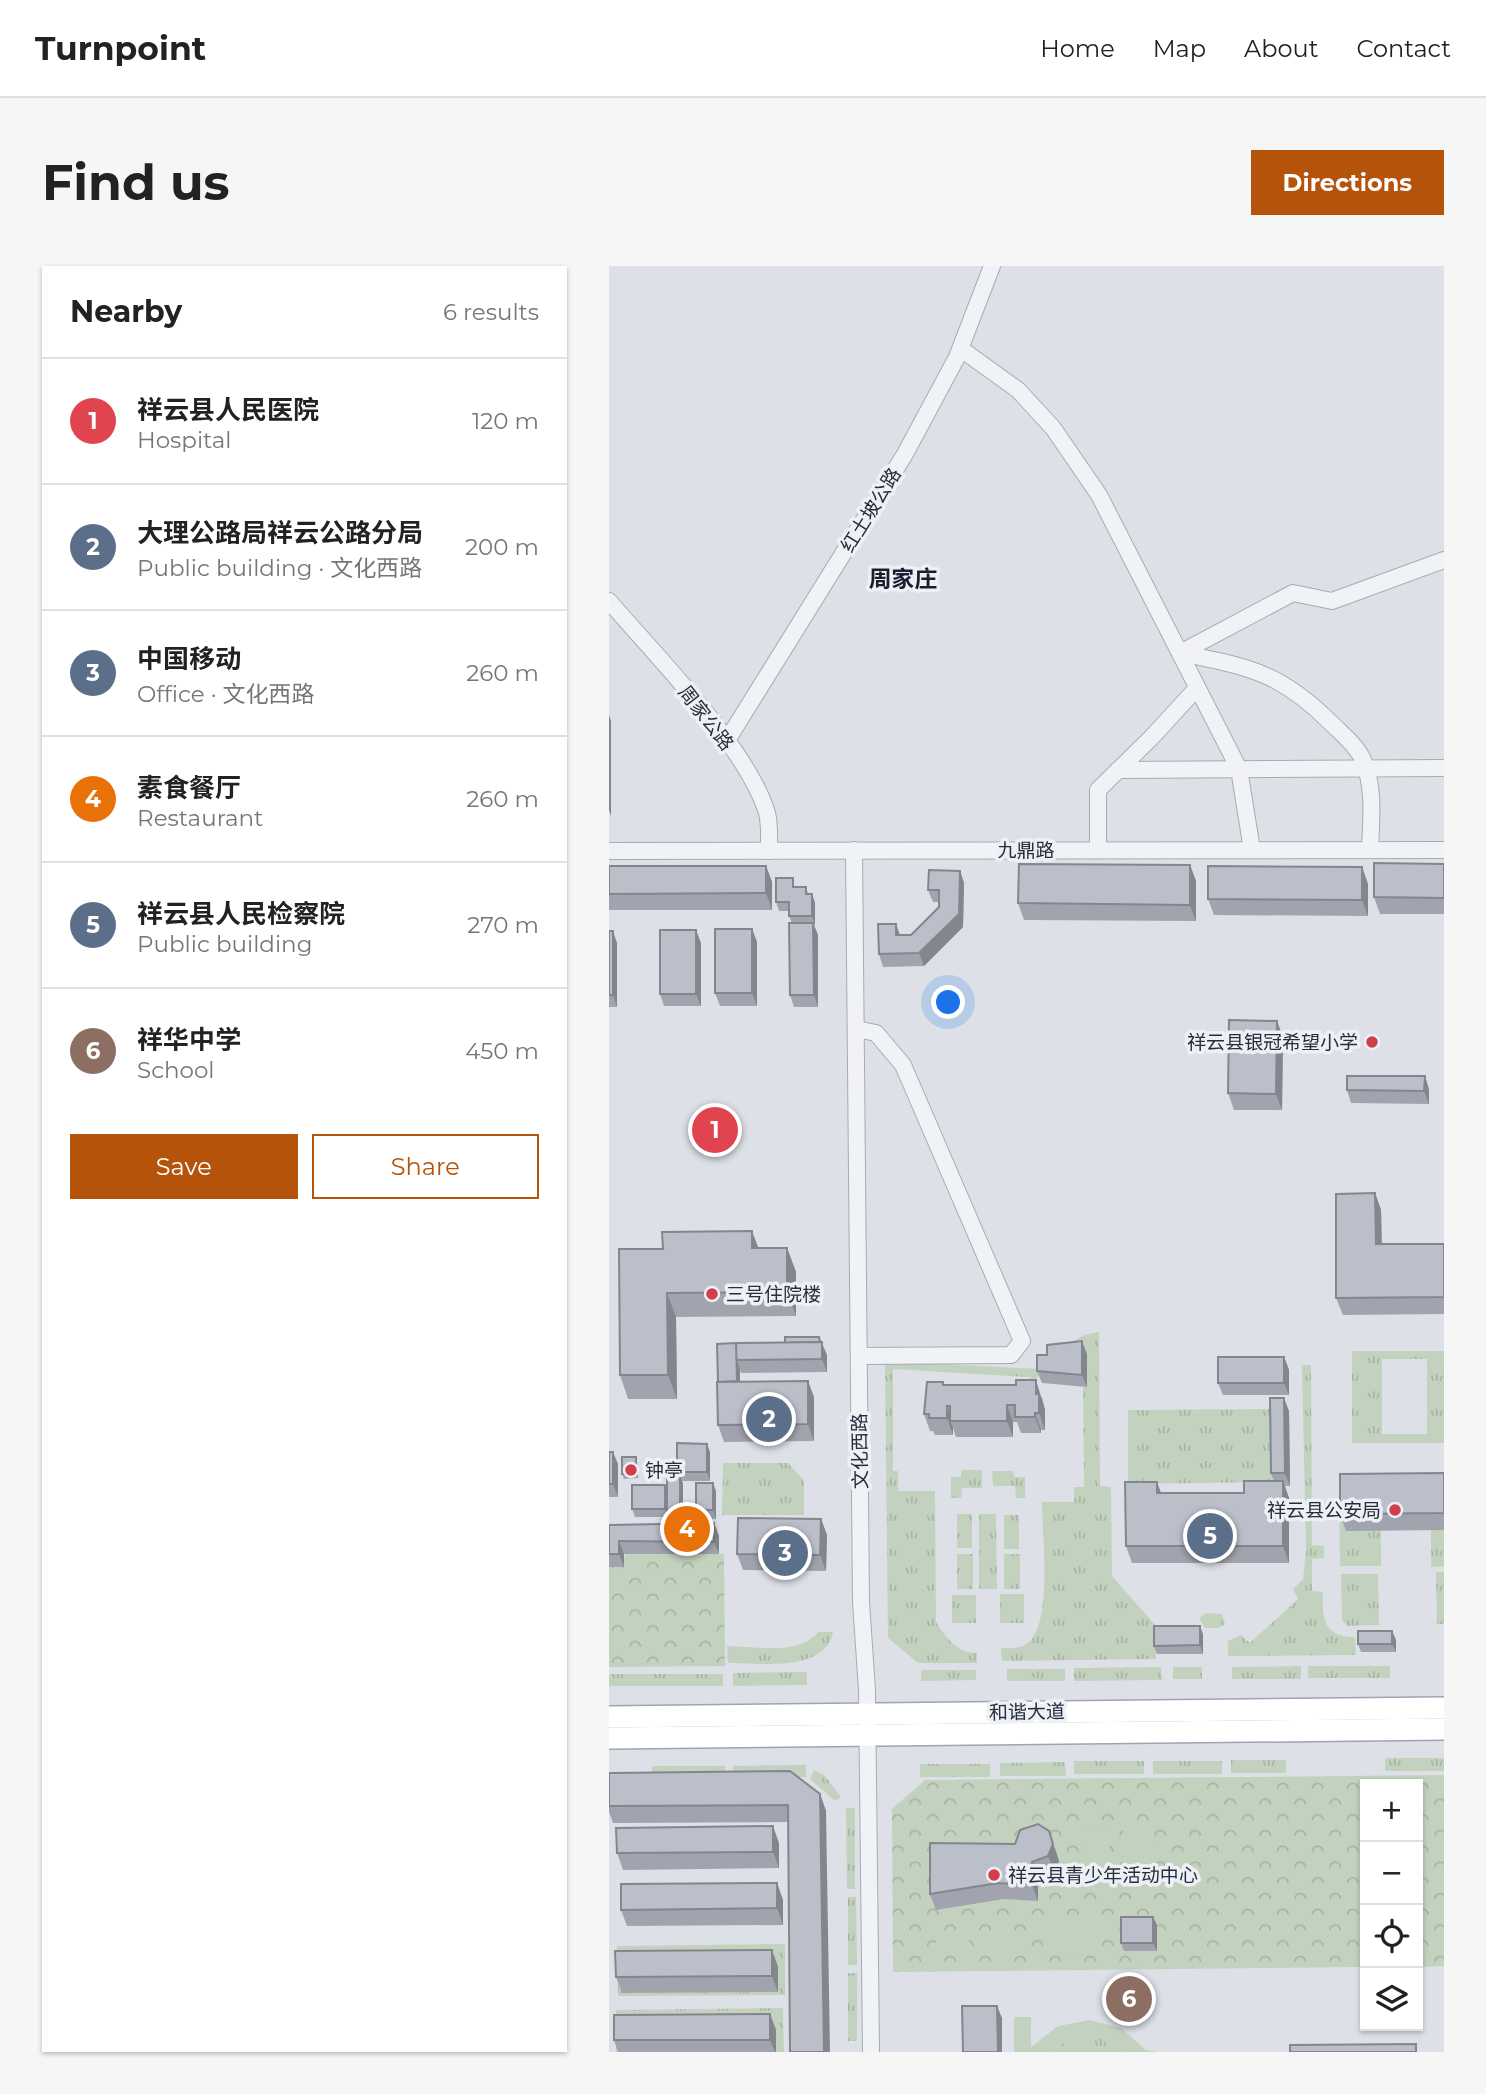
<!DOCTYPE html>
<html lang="en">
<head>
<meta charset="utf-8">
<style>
	:root { --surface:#fff; --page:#f6f6f6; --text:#222; --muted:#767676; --line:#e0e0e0; --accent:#b45309 }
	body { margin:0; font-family:Montserrat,"Noto Sans SC",sans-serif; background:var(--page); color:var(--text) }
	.controls { position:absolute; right:21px; bottom:21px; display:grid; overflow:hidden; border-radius:0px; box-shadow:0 2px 5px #0004 }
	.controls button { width:63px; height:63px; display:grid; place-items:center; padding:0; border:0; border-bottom:2px solid var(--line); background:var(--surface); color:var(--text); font:35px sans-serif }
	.you { position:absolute; left:340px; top:737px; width:24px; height:24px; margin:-18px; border:5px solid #fff; border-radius:50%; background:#1a73e8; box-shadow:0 0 0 10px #1a73e833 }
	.badge { display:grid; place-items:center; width:46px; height:46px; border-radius:50%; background:var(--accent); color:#fff; font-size:23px; font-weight:700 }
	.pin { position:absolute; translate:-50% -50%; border:4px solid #fff; box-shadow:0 2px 7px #0006 }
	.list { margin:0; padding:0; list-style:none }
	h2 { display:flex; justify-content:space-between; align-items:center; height:91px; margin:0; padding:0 28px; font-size:30px }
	h2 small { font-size:23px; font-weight:400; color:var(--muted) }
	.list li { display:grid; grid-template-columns:46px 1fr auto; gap:21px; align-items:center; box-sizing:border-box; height:126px; padding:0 28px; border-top:2px solid var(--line) }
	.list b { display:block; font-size:26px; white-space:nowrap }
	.list p { margin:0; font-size:23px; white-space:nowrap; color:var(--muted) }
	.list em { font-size:23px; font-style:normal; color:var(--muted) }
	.actions { display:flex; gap:14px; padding:21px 28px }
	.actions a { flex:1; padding:16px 0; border:2px solid var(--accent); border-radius:0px; text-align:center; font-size:24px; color:var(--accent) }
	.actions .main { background:var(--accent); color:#fff }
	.icon { flex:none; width:38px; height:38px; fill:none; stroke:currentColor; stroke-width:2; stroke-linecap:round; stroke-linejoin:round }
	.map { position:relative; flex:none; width:835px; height:1786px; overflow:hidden; border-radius:0px }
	header { display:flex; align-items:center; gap:42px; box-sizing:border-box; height:98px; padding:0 35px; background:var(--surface); border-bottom:2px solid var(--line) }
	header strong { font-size:33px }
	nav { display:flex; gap:38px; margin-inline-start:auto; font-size:24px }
	.intro { display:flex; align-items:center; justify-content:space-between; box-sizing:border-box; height:168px; padding:0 42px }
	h1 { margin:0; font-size:49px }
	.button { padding:18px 32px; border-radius:0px; background:var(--accent); color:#fff; font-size:24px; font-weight:700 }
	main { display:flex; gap:42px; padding:0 42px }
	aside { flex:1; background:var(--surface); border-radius:0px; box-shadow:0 2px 5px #0004 }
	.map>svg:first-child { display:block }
	.grass { fill:url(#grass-tufts); fill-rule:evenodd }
	.forest { fill:url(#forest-crowns) }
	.garden { fill:#c2d2be }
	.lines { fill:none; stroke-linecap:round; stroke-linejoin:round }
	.minor-casing { stroke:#a6abb4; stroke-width:18 }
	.major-casing { stroke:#9da4b3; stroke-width:24 }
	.minor { stroke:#f0f2f6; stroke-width:16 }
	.major { stroke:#fff; stroke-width:21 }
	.wall { fill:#a1a4ae }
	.shaded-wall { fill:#83868d }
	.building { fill:#bbbfca; stroke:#83868d; stroke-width:2 }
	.poi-dot { fill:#d03f4a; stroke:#edf0f5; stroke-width:2.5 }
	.labels { text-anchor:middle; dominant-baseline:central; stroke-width:7; stroke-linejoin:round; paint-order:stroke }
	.street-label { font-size:19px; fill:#272d3e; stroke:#edf0f5 }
	.poi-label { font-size:19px; fill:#272d3e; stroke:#edf0f5; text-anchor:start }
	.quarter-label { font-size:23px; font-weight:bold; fill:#191f2f; stroke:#edf0f5 }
</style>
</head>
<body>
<header>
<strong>Turnpoint</strong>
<nav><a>Home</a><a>Map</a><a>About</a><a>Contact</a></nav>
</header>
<div class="intro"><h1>Find us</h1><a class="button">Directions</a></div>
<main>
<aside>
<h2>Nearby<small>6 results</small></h2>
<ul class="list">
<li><span class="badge" style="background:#e0444e">1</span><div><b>祥云县人民医院</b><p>Hospital</p></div><em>120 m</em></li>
<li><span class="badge" style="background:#5c6f8a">2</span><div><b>大理公路局祥云公路分局</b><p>Public building · 文化西路</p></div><em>200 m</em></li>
<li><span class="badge" style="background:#5c6f8a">3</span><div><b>中国移动</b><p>Office · 文化西路</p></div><em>260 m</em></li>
<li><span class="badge" style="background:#e8710a">4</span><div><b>素食餐厅</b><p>Restaurant</p></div><em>260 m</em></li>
<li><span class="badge" style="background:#5c6f8a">5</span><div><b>祥云县人民检察院</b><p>Public building</p></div><em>270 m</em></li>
<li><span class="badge" style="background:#8d6e63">6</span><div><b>祥华中学</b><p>School</p></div><em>450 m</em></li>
</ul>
<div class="actions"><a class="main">Save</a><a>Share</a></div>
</aside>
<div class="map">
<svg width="835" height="1786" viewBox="0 0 835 1786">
	<defs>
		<pattern id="grass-tufts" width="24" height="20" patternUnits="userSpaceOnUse" patternTransform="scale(1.75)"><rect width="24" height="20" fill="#c2d2be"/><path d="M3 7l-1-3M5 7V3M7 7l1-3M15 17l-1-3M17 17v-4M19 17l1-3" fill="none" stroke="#a7b5a4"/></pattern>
		<pattern id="forest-crowns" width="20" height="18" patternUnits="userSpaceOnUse" patternTransform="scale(1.75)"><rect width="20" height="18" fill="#c2d2be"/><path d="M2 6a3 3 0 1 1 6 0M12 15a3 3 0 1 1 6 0" fill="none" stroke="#a7b5a4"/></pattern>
	</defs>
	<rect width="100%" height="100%" fill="#dde1e7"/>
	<g class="grass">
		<path d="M490 1066 491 1220 502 1221 503 1310 547 1360V1393L393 1395 392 1382C402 1382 411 1383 419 1377 444 1356 433 1269 433 1236H465V1221H475L474 1121H478L442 1088 475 1069Z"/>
		<path d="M743 1085H835V1177H743ZM773 1093H818V1168H773Z"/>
		<path d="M276 1095 430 1103 431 1108 425 1115 419 1111 284 1103V1205H289V1225H326L327 1356C337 1372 348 1387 368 1387V1397H309L279 1372Z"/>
		<path d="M693 1099H702L703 1279 715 1280V1292L703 1293V1325L714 1326C713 1352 714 1371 746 1371L747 1389 619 1390V1375L632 1369 641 1377 689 1333 684 1323 694 1313 697 1284Z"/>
		<polygon points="665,1143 665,1216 519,1218 519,1144"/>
		<polygon points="114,1197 179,1197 195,1214 195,1249 113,1249"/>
		<polygon points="352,1204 373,1204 373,1222 353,1222 352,1232 342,1232 342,1211 352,1211"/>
		<polygon points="383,1205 404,1205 405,1211 416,1211 416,1232 407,1232 406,1220 384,1220"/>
		<polygon points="730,1216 743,1216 772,1265 772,1300 731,1300"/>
		<rect x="348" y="1248" width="15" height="34"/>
		<polygon points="370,1248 387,1248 388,1323 370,1323"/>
		<rect x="395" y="1249" width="15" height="34"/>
		<polygon points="822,1264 835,1264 835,1300 822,1301"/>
		<rect x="348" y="1288" width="16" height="35"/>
		<rect x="395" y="1288" width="16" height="35"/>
		<polygon points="827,1306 835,1306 835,1358 828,1358"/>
		<polygon points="732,1308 769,1308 770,1359 738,1360 733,1354"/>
		<rect x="391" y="1328" width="24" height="29"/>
		<rect x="343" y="1329" width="24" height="28"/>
		<polygon points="597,1347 613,1348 616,1358 610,1362 596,1362 590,1352"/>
		<path d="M209 1366H224C217 1407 148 1397 119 1397L118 1380C146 1380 191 1390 209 1366Z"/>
		<polygon points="692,1400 692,1413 623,1413 623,1401"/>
		<rect x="699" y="1400" width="82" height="12"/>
		<polygon points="552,1401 553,1414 465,1415 465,1402"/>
		<rect x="564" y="1401" width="29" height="12"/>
		<rect x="398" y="1403" width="58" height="12"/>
		<polygon points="312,1404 367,1404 367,1414 312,1415"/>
		<polygon points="198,1406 198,1419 124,1420 124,1407"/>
		<rect x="0" y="1408" width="114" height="12"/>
		<rect x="776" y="1492" width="59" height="13"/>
		<rect x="622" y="1494" width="55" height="13"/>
		<rect x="465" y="1495" width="70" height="13"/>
		<rect x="544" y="1495" width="69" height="13"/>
		<polygon points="456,1496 457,1510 391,1510 391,1497"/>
		<rect x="311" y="1498" width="70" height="13"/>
		<polygon points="197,1499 197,1511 124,1511 124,1500"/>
		<rect x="43" y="1500" width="73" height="12"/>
		<polygon points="205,1504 216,1510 232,1531 226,1535 201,1513"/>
		<polygon points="237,1542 246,1542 246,1623 238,1623"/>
		<polygon points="239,1631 247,1631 248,1699 239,1699"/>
		<polygon points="176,1678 176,1729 9,1730 8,1680"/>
		<rect x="239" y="1707" width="9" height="68"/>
		<polygon points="174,1742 175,1786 7,1786 7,1744"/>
		<polygon points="472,1771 491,1772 515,1786 441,1786 459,1774"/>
	</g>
	<g class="forest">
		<polygon points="16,1288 115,1288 116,1400 0,1401 0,1301 14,1301"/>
		<polygon points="835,1509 835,1700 809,1701 809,1518 756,1518 756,1701 284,1706 283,1543 316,1514"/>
	</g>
	<g class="garden">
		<polygon points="500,1561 501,1622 472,1622 471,1562"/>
		<polygon points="514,1561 543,1561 544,1622 514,1622"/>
		<polygon points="434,1656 488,1656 488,1688 434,1689"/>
		<polygon points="382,1667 415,1667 415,1686 382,1687"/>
		<rect x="327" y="1668" width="33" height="19"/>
		<polygon points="405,1751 422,1751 422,1781 449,1760 481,1754 512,1762 537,1784 549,1786 515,1786 491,1772 472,1771 459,1774 441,1786 405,1786"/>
	</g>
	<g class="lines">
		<g class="minor-casing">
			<g id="minor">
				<polyline points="352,83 409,124 444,162 490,229 630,503 643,584"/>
				<path d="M0 335C46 389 138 481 158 547 161 559 160 572 160 585"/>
				<polyline points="117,476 296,188 348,91 383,0"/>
				<polyline points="509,504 835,502"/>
				<polyline points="245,584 252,1336 258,1424 262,1786"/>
				<polyline points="489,584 489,524 542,472 588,422"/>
				<path d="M761 584C762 554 766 522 754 494 748 480 733 468 722 457 671 406 640 401 571 387L684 327 723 335 835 294"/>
				<polyline points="0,585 835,584"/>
				<polyline points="247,763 267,767 294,799 413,1075 402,1089 250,1090"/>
			</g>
		</g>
		<g class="major-casing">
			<g id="major">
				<polyline points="0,1451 835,1442"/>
				<polyline points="0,1472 835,1463"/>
			</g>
		</g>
		<use href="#minor" class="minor"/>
		<use href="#major" class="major"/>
	</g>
	<g class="wall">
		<polygon points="835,598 835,648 771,648 765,631"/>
		<polygon points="581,599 587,615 587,655 415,654 409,637"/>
		<polygon points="0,600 157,600 163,616 163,644 0,644"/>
		<polygon points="753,601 759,618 759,650 605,649 599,633"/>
		<polygon points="351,605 355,617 354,661 315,700 274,701 270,688 287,658 291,669 302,669 330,641 330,636 324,636 319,624"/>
		<polygon points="187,621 197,621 199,628 203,628 206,637 206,659 205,659 209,669 209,741 185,741 181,729 183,657 180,650 180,645 170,645 167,636"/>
		<polygon points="143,663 148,676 148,740 111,740 106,727"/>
		<polygon points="0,665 8,677 8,741 0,741"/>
		<polygon points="92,677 92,740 55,740 51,728"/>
		<polygon points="674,771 673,844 625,844 619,827"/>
		<polygon points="820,823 820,838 742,837 738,824"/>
		<polygon points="766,927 772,944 773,978 835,978 835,1048 734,1049 727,1032"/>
		<polygon points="178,982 187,1006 187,1050 67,1051 68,1133 19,1133 11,1109 54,983"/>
		<polygon points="210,1071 218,1089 218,1106 132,1107 131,1104 131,1115 205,1131 205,1175 115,1176 109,1159 108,1078 176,1077"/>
		<polygon points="478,1088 478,1121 433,1117 428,1105"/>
		<polygon points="675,1091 680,1104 680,1129 614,1129 609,1117"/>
		<polygon points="334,1116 335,1119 433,1131 436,1144 436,1164 432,1164 432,1167 412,1167 408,1156 404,1156 404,1171 347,1171 344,1162 344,1169 326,1169 324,1165 321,1165 315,1148"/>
		<polygon points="680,1145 681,1220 676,1220 680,1232 680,1297 523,1297 517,1280 552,1227 635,1227 665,1215 662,1207"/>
		<polygon points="0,1186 9,1198 9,1231 0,1231"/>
		<polygon points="101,1186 101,1215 73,1215 74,1218 74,1258 105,1257 110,1270 110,1288 15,1288 15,1301 0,1301 0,1259 58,1258 58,1251 26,1251 23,1243 58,1223 69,1209 68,1206"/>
		<polygon points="27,1191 28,1196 29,1212 15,1213 13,1208"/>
		<polygon points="835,1207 835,1264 737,1265 731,1248"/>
		<polygon points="107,1225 107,1253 90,1252 87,1244"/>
		<polygon points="212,1253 218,1269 217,1305 134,1304 128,1288"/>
		<polygon points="783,1365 787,1374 787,1386 752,1386 749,1378"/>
		<polygon points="594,1368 594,1388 548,1388 545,1380"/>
		<polygon points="0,1507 211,1528 217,1545 179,1556 4,1557 0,1546"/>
		<polygon points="170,1577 170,1602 14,1604 8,1587"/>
		<polygon points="446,1582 450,1595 445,1607 429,1613 429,1635 395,1633 327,1644 321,1628"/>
		<polygon points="168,1617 174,1634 174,1659 18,1660 12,1644"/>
		<polygon points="544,1651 548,1659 548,1685 515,1685 512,1677"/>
		<polygon points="163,1684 169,1701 169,1726 13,1727 7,1711"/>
		<polygon points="161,1748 167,1764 167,1786 9,1786 5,1774"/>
	</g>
	<g class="shaded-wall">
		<polygon points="0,449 2,455 2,550 0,544"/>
		<polygon points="581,599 587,615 587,655 581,639"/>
		<polygon points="157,600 163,616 163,644 157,627"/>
		<polygon points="753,601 759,618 759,650 753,634"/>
		<polygon points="351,605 355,617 354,661 315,700 310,687"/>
		<polygon points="203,628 206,637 206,659 203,650"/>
		<polygon points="204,657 209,669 209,741 205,729"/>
		<polygon points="287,658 291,670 287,669"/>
		<polygon points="143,663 148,676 148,740 143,727"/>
		<polygon points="87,664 92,677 92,740 87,728"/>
		<polygon points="4,665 8,677 8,741 4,729"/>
		<polygon points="668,755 674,771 673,844 667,828"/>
		<polygon points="816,810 820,823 820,838 815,825"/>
		<polygon points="766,927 772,944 773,995 767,978"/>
		<polygon points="143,965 152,989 143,982"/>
		<polygon points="178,982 187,1006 187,1050 178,1026"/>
		<polygon points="58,1027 67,1051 68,1133 59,1109"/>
		<polygon points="210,1071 218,1089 218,1106 213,1093 211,1080"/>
		<polygon points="473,1075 478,1088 478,1121 473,1109"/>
		<polygon points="675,1091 680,1104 680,1129 675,1117"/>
		<polygon points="128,1095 131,1104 131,1124 128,1115"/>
		<polygon points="427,1114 436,1144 436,1164 430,1147 427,1128"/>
		<polygon points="199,1115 205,1131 205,1175 199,1158"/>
		<polygon points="675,1132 680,1145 681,1220 676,1207"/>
		<polygon points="398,1139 404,1156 404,1171 398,1155"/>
		<polygon points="338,1140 343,1155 341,1155 344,1162 344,1169 338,1152"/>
		<polygon points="426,1147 432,1164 432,1167 426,1151"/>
		<polygon points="98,1178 101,1186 101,1215 98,1206"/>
		<polygon points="4,1186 9,1198 9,1231 4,1218"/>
		<polygon points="27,1191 28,1196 29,1212 27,1208"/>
		<polygon points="71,1209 74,1218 74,1269 71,1260"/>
		<polygon points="674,1215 680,1232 680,1297 674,1280"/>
		<polygon points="548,1216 554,1232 548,1227"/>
		<polygon points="104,1217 107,1225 107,1253 104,1244"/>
		<polygon points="56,1219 59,1227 59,1251 56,1243"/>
		<polygon points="212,1253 218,1269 217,1305 211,1289"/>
		<polygon points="105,1257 110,1270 110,1288 105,1276"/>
		<polygon points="10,1275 15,1288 15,1301 10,1288"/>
		<polygon points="591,1360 594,1368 594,1388 591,1379"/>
		<polygon points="783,1365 787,1374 787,1386 783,1378"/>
		<polygon points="211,1528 217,1545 221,1786 215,1786"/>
		<polygon points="164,1560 170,1577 170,1602 164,1586"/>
		<polygon points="440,1565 450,1595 445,1607 439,1590"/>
		<polygon points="423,1596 429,1613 429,1635 423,1619"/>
		<polygon points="168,1617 174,1634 174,1659 168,1642"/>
		<polygon points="544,1651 548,1659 548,1685 544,1677"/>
		<polygon points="163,1684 169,1701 169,1726 163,1710"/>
		<polygon points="388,1740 393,1752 393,1786 389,1786"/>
		<polygon points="161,1748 167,1764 167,1786 166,1786 161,1774"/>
	</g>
	<g class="building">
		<polygon points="765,597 835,598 835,632 765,631"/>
		<polygon points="410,598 581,599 581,639 409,637"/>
		<polygon points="0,600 157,600 157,627 0,628"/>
		<polygon points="599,600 753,601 753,634 599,633"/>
		<polygon points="320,604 351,605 350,648 310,687 270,688 269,658 287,658 287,669 302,669 330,641 330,624 319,624"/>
		<polygon points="167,612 184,612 184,621 197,621 197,628 203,628 203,650 180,650 180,636 167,636"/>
		<polygon points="180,657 204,657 205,729 181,729"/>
		<rect x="106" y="663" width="37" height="64"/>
		<rect x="51" y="664" width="36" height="64"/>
		<rect x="0" y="665" width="4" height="64"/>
		<polygon points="620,754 668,755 667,828 619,827"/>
		<polygon points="738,810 816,810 815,825 738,824"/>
		<polygon points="766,927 767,978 835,978 835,1031 727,1032 727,928"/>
		<polygon points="143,965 143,982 178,982 178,1026 58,1027 59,1109 11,1109 10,983 54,983 53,966"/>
		<polygon points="176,1071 210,1071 211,1076 176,1077"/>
		<polygon points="473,1075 473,1109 428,1105 428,1089 438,1089 438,1079"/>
		<polygon points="213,1076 213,1093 127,1094 127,1077"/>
		<polygon points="127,1077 128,1115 109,1116 108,1078"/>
		<rect x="609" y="1091" width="66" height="26"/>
		<polygon points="407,1114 427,1114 427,1128 430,1128 430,1147 426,1147 426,1151 406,1151 406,1139 398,1139 398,1155 341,1155 341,1140 338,1140 338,1152 320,1152 320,1148 315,1148 318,1116 334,1116 334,1119 407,1119"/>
		<polygon points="199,1115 199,1158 109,1159 108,1116"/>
		<polygon points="661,1132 675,1132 676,1207 662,1207"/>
		<polygon points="68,1177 98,1178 98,1206 68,1206"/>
		<rect x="0" y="1186" width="4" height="32"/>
		<rect x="13" y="1191" width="14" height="17"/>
		<polygon points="835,1207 835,1247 731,1248 731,1208"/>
		<polygon points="71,1209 71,1258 58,1258 58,1210"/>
		<polygon points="635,1215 674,1215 674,1280 517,1280 516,1216 548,1216 548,1227 635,1227"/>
		<rect x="87" y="1217" width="17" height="27"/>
		<rect x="23" y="1219" width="33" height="24"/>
		<polygon points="129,1252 212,1253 211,1289 128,1288"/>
		<polygon points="105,1257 105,1276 10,1275 10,1288 0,1288 0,1259"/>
		<polygon points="545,1360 591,1360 591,1379 545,1380"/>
		<rect x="749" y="1365" width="34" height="13"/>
		<polygon points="181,1505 211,1528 215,1786 181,1786 179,1539 0,1540 0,1507"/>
		<polygon points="429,1558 440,1565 444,1578 439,1590 423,1596 423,1619 389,1617 321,1628 321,1577 406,1578 411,1564"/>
		<polygon points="164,1560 164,1586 8,1587 7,1562"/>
		<polygon points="168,1617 168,1642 12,1644 12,1618"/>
		<rect x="512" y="1651" width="32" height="26"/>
		<polygon points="163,1684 163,1710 7,1711 6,1685"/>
		<polygon points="353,1740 388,1740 389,1786 354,1786"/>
		<polygon points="161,1748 161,1774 5,1774 5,1749"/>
		<polygon points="807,1778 807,1786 681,1786 681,1779"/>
	</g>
	<g class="poi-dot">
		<circle cx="763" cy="776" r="7"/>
		<circle cx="103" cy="1028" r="7"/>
		<circle cx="22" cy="1204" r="7"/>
		<circle cx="786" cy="1244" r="7"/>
		<circle cx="385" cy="1609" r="7"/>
	</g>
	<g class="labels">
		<g class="street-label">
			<text transform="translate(262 244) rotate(-58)">红土坡公路</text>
			<text transform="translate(97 452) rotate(52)">周家公路</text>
			<text x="417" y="584">九鼎路</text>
			<text transform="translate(251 1185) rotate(-91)">文化西路</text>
			<text transform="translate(418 1446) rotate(-1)">和谐大道</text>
		</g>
		<g class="poi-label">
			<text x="749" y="776" text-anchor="end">祥云县银冠希望小学</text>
			<text x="117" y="1028">三号住院楼</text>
			<text x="36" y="1204">钟亭</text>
			<text x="772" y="1244" text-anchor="end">祥云县公安局</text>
			<text x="399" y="1609">祥云县青少年活动中心</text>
		</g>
		<g class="quarter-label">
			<text x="294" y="313">周家庄</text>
		</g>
	</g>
</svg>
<div class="controls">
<button>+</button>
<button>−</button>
<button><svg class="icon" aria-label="locate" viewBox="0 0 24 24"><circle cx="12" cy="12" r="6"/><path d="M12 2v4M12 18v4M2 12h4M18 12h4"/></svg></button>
<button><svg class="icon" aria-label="layers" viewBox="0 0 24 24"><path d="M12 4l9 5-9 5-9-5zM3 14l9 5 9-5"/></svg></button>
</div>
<div class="you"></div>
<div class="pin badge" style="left:106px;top:864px;background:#e0444e">1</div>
<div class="pin badge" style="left:160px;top:1153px;background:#5c6f8a">2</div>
<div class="pin badge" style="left:176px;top:1287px;background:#5c6f8a">3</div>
<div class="pin badge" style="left:78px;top:1263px;background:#e8710a">4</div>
<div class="pin badge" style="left:601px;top:1270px;background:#5c6f8a">5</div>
<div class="pin badge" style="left:520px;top:1733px;background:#8d6e63">6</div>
</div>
</main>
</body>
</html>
